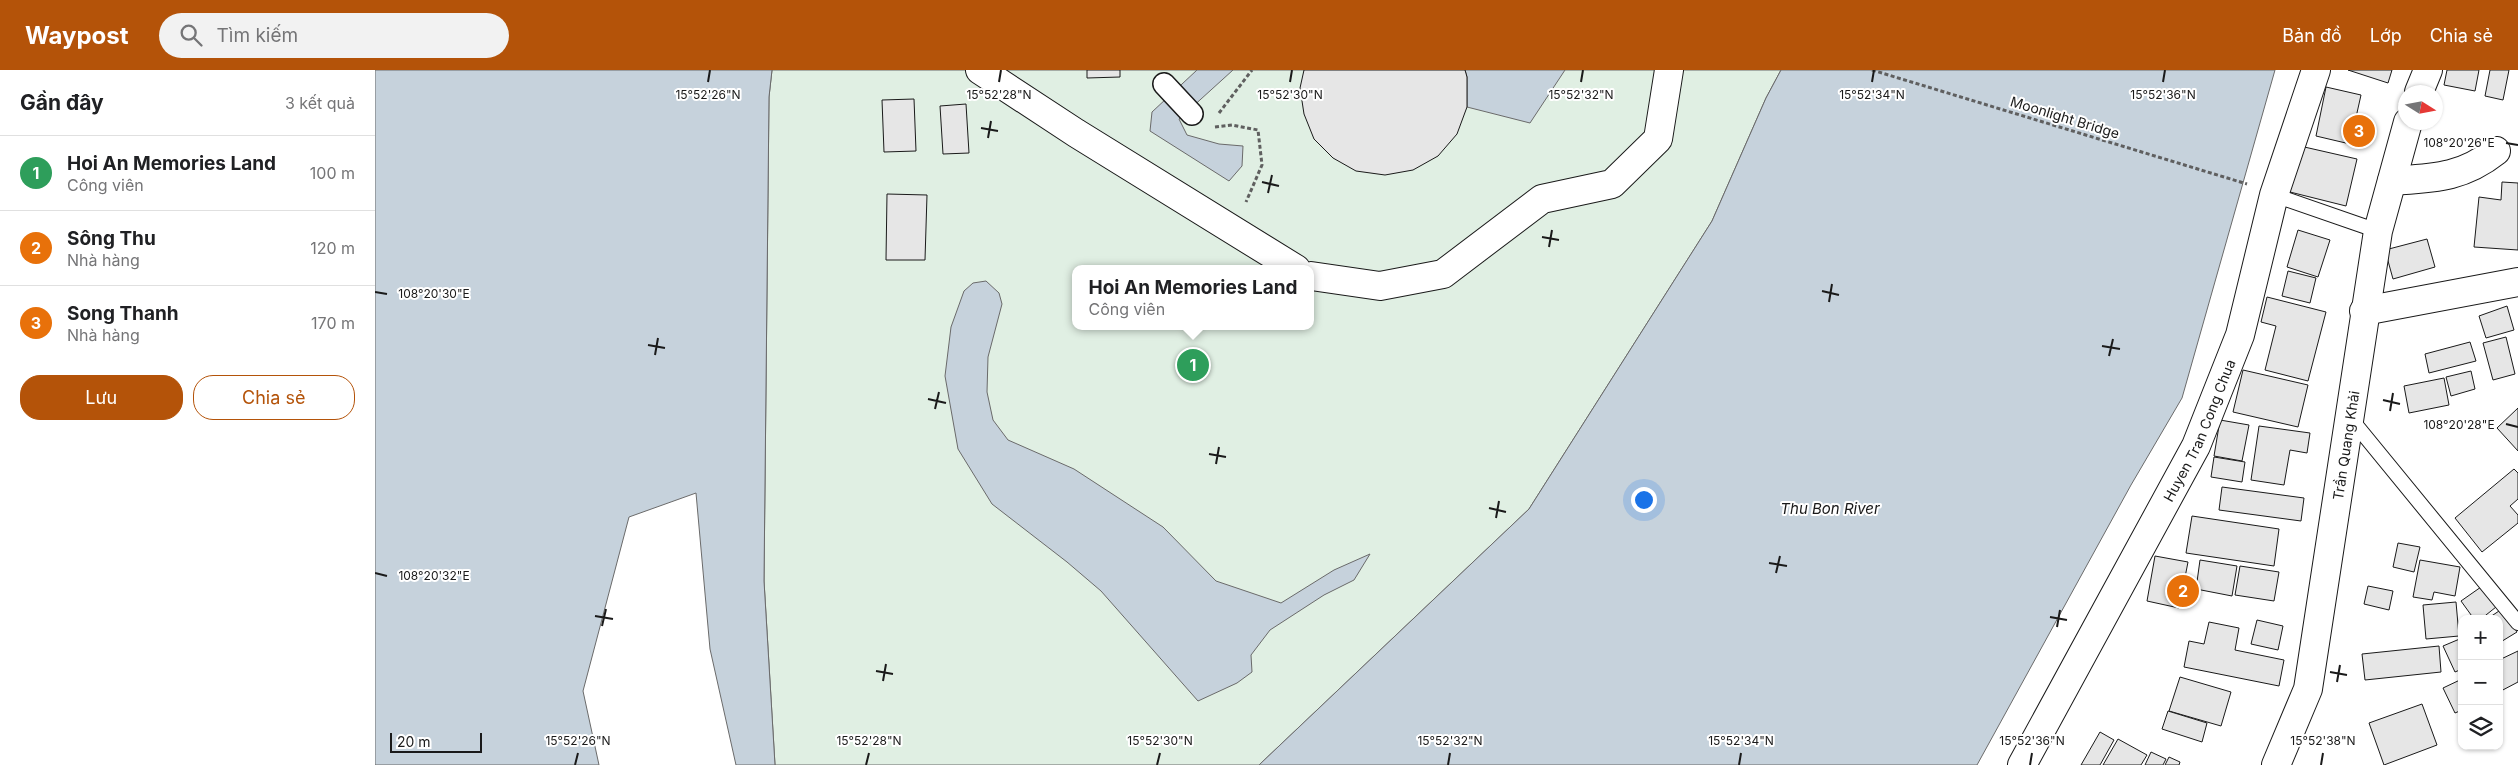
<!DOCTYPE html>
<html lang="vi">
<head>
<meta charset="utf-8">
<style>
	:root { --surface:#fff; --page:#f2f2f2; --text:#202124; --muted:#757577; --line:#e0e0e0; --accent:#b45309 }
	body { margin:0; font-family:Inter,sans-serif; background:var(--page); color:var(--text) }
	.controls { position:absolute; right:15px; bottom:15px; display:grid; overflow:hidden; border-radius:10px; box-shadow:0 1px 4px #0004 }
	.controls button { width:45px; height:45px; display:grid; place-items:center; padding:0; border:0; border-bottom:1px solid var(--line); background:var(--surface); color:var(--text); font:25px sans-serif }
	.compass { position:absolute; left:2023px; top:15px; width:45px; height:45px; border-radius:50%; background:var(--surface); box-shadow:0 1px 4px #0004; rotate:101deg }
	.scale { position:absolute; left:15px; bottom:12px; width:92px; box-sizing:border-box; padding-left:5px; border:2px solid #1a1a1a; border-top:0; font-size:14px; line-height:18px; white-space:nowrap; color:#1a1a1a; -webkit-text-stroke:4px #fff; paint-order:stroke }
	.you { position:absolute; left:1268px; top:429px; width:18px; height:18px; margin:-12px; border:4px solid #fff; border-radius:50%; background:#1a73e8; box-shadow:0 0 0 8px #1a73e833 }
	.badge { display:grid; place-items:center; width:32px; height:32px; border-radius:50%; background:var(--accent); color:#fff; font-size:16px; font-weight:700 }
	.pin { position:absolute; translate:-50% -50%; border:2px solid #fff; box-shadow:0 1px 5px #0006 }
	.popup { position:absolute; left:697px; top:195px; width:242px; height:65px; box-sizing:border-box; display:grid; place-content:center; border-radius:10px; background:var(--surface); filter:drop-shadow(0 1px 4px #0005); font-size:16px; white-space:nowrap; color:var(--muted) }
	.popup b { font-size:19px; color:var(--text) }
	.popup::after { content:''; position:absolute; left:50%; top:100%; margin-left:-10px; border:10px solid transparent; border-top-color:var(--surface) }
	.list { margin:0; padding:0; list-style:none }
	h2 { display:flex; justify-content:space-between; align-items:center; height:65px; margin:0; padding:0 20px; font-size:21px }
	h2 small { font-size:16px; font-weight:400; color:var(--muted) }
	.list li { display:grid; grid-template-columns:32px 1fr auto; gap:15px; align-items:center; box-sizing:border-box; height:75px; padding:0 20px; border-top:1px solid var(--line) }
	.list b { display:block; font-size:19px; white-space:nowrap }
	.list p { margin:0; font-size:16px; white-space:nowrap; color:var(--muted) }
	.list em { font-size:16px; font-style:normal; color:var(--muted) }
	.actions { display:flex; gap:10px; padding:15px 20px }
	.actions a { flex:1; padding:11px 0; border:1px solid var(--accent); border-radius:20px; text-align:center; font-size:18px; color:var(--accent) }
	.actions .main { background:var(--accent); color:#fff }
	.icon { flex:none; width:28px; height:28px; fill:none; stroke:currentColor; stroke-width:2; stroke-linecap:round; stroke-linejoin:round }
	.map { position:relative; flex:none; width:2143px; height:695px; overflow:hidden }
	header { display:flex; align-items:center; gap:30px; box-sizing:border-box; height:70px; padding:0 25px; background:var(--accent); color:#fff }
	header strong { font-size:24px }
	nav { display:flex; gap:28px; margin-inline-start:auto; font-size:18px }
	.search { width:350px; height:45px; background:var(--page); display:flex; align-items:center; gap:12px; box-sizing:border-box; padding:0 18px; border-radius:28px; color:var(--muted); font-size:19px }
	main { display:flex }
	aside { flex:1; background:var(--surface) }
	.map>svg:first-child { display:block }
	.green { fill:#e0efe3; stroke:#6a6a6a; fill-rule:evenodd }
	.water { fill:#c6d2dc; stroke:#6a6a6a }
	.building { fill:#e6e6e6; stroke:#1a1a1a }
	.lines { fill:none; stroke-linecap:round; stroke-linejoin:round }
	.service-casing { stroke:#1a1a1a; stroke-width:16 }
	.pedestrian-casing { stroke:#1a1a1a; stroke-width:24 }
	.minor-casing { stroke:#1a1a1a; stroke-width:30 }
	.tertiary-casing { stroke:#1a1a1a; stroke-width:30 }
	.path { stroke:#5f5f5f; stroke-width:3; stroke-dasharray:4 2.5; stroke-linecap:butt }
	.service { stroke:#fff; stroke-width:14 }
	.pedestrian { stroke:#fff; stroke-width:21 }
	.minor { stroke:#fff; stroke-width:28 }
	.tertiary { stroke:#fff; stroke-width:28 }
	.ticks { fill:none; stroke:#1a1a1a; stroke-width:2 }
	.labels { text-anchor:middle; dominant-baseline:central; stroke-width:4; stroke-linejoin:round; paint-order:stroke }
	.street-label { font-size:14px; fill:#1a1a1a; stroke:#fff }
	.water-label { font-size:15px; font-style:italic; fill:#1a1a1a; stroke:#fff }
	.ticks-label { font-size:12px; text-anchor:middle; fill:#1a1a1a; stroke:#fff; stroke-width:4; stroke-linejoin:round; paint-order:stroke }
</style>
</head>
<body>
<header>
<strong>Waypost</strong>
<div class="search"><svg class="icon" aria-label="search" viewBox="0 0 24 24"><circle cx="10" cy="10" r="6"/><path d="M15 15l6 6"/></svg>Tìm kiếm</div>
<nav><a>Bản đồ</a><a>Lớp</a><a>Chia sẻ</a></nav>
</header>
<main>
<aside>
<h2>Gần đây<small>3 kết quả</small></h2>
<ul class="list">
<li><span class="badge" style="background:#2e9e5b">1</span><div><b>Hoi An Memories Land</b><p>Công viên</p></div><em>100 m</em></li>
<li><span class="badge" style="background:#e8710a">2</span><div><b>Sông Thu</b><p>Nhà hàng</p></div><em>120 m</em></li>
<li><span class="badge" style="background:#e8710a">3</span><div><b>Song Thanh</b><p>Nhà hàng</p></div><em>170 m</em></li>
</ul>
<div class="actions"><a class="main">Lưu</a><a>Chia sẻ</a></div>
</aside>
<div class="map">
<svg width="2143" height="695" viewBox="0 0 2143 695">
	<rect width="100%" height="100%" fill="#fff"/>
	<path class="green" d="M397 0H1406L1391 28 1337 151 1154 439 884 695H400L389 511 394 27ZM700 199H936V256H700Z"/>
	<g class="water">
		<polygon points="0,0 397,0 394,27 389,511 400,695 361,695 335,579 321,423 254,447 208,621 224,695 0,695"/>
		<polygon points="822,0 858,0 804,49 812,65 844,74 868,76 867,96 854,111 775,61 777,42"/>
		<polygon points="1090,0 1190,0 1155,53 1092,37 1092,7"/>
		<polygon points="1406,0 1900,0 1807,328 1756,415 1602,695 884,695 1154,439 1337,151 1391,28"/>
		<polygon points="611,211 624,223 627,234 613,287 612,322 618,350 633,370 699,399 788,457 841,511 906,533 959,500 995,484 979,510 949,525 895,560 876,585 877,602 862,613 823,631 726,521 692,492 617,434 583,379 570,306 576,257 589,221 598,213"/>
	</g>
	<g class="building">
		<polygon points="712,0 745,0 745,7 712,8"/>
		<polygon points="929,0 1090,0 1092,7 1092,37 1082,64 1063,86 1038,100 1010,105 981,101 958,88 939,69 929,44 925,18"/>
		<polygon points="1973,0 2017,0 2013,13"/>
		<polygon points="2072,0 2104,0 2100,21 2069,15"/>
		<polygon points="2115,0 2134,0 2128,30 2110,26"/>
		<polygon points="1951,17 1986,25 1975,74 1941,66"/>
		<polygon points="539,29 541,81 509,82 507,30"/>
		<polygon points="591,34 594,83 568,84 565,36"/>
		<polygon points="1925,76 1982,89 1971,136 1915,122"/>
		<polygon points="2127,112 2143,113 2143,180 2099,177 2104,127 2126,130"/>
		<polygon points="512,124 552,125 550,190 511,190"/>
		<polygon points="1923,160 1955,170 1943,207 1912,197"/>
		<polygon points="2052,169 2060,197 2018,209 2010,180"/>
		<polygon points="1913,201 1941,208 1935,233 1907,226"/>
		<polygon points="1892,227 1951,242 1933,311 1890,300 1901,256 1886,252"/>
		<polygon points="2132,236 2139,260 2111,268 2104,246"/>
		<polygon points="2131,267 2140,304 2118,310 2108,273"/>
		<polygon points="2095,272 2101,291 2054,303 2050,284"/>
		<polygon points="1868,300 1933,315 1923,357 1858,342"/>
		<polygon points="2096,301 2100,319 2076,326 2071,307"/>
		<polygon points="2069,308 2074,335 2034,343 2029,316"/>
		<polygon points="2143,338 2143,381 2122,358"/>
		<polygon points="1845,350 1874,355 1867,391 1839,386"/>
		<polygon points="1884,356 1935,363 1932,383 1915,380 1909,415 1876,410"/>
		<polygon points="1839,387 1870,392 1867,412 1836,407"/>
		<polygon points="2139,399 2143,403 2143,429 2135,436 2143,445 2143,453 2107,482 2080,448"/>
		<polygon points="1847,417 1929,428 1926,451 1844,440"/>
		<polygon points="1817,446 1904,459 1899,496 1811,483"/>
		<polygon points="2023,473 2045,477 2039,502 2018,497"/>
		<polygon points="1780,486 1813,492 1804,538 1772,531"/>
		<polygon points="1825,490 1862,496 1857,526 1821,519"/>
		<polygon points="2045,490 2085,497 2080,526 2059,522 2057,530 2038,527"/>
		<polygon points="1865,496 1904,502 1899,531 1860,525"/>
		<polygon points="1993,516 2018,521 2014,540 1989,534"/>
		<polygon points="2106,517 2121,537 2106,549 2099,549 2086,531"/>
		<polygon points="2081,532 2084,566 2051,569 2048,535"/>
		<polygon points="2127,539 2142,562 2124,573 2124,549 2112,549"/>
		<polygon points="1882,550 1908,556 1903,580 1876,574"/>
		<polygon points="1834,552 1864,558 1860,580 1909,590 1904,616 1809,597 1814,571 1829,574"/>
		<polygon points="2087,568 2087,599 2080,602 2068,576"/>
		<polygon points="2064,576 2066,602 1990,610 1987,584"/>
		<polygon points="2143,581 2143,612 2124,622 2124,590"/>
		<polygon points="1805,607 1856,622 1846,656 1794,641"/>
		<polygon points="2087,609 2087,640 2080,643 2068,618"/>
		<polygon points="2047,634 2062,675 2009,695 1994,653"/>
		<polygon points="1793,641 1832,653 1827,672 1787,659"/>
		<polygon points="1725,662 1739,670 1725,695 1706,695"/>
		<polygon points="1743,669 1772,685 1766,695 1728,695"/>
		<polygon points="1776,682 1791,689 1788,695 1770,695"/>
		<polygon points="1794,687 1805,692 1804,695 1790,695"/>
	</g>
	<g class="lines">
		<g class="service-casing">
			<g id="service">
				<polyline points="1899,125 2003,161"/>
				<polyline points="1976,349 2143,553"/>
			</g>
		</g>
		<g class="pedestrian-casing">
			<polyline id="pedestrian" points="789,14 817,44"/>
		</g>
		<g class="minor-casing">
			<g id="minor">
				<polyline points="605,0 701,63 921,199"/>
				<path d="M2017 111C2059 108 2087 108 2121 81"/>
				<polyline points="936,206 1005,216 1068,204 1167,129 1237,114 1283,69 1294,0"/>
				<polyline points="1989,241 2143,212"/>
				<path id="s1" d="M1647 695 1821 376 1865 265 1899 125 1941 0"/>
			</g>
		</g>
		<g class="tertiary-casing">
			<g id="tertiary">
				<polyline points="2044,22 2053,0"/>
				<path id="s2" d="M1901 695 1933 619 2003 161 2033 52"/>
			</g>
		</g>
		<g class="path">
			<polyline points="1497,0 1872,114"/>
			<polyline points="844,43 877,0"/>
			<polyline points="840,57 857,55 883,60 887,95 871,132"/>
		</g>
		<use href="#service" class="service"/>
		<use href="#pedestrian" class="pedestrian"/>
		<use href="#minor" class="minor"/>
		<use href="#tertiary" class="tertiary"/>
	</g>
	<path class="ticks" d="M333 12 335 0M624 12 626 0M915 12 917 0M1206 12 1208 0M1497 12 1499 0M1788 12 1790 0M606 58 623 61M613 68 616 51M2131 73 2143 75M887 112 904 116M893 123 897 105M1167 167 1184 170M1174 177 1177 160M1447 221 1464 225M0 222 12 224M1454 232 1457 214M273 275 290 278M1727 276 1745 279M280 285 283 268M1734 286 1738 269M553 329 571 333M2008 330 2025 334M560 339 564 322M2015 341 2018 323M2131 354 2143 357M834 384 851 387M841 394 844 377M1114 438 1131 442M1121 448 1124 431M1394 493 1412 496M0 503 12 506M1401 503 1405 486M220 546 238 549M1675 547 1692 550M227 556 231 539M1682 557 1685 540M501 601 518 604M1955 602 1972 605M508 611 511 594M1962 612 1965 595M200 695 203 683M491 695 494 683M782 695 785 683M1073 695 1075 683M1364 695 1366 683M1655 695 1657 683M1946 695 1948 683"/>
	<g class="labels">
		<g class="street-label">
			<text transform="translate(1690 47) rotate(17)">Moonlight Bridge</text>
			<text stroke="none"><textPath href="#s1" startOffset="379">Huyen Tran Cong Chua</textPath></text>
			<text stroke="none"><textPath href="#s2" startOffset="329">Trần Quang Khải</textPath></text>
		</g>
		<g class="water-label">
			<text x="1455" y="438">Thu Bon River</text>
		</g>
	</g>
	<g class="ticks-label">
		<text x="333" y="29">15°52'26"N</text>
		<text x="624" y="29">15°52'28"N</text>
		<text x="915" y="29">15°52'30"N</text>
		<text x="1206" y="29">15°52'32"N</text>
		<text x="1788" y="29">15°52'36"N</text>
		<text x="1497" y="29">15°52'34"N</text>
		<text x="2084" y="77">108°20'26"E</text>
		<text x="59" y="228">108°20'30"E</text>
		<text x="2084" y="359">108°20'28"E</text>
		<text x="59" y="510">108°20'32"E</text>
		<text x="203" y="675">15°52'26"N</text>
		<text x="494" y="675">15°52'28"N</text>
		<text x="785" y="675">15°52'30"N</text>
		<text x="1075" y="675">15°52'32"N</text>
		<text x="1366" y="675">15°52'34"N</text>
		<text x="1657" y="675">15°52'36"N</text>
		<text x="1948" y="675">15°52'38"N</text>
	</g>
</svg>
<div class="controls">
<button>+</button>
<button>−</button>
<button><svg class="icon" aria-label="layers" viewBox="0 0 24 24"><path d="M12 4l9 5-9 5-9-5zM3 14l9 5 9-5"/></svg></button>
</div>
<svg class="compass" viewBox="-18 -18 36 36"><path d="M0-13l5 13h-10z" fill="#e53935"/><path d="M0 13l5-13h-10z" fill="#757577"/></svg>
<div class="scale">20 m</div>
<div class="you"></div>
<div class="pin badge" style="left:818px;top:295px;background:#2e9e5b">1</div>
<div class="popup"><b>Hoi An Memories Land</b>Công viên</div>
<div class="pin badge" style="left:1808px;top:521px;background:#e8710a">2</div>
<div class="pin badge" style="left:1984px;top:61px;background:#e8710a">3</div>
</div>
</main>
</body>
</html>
